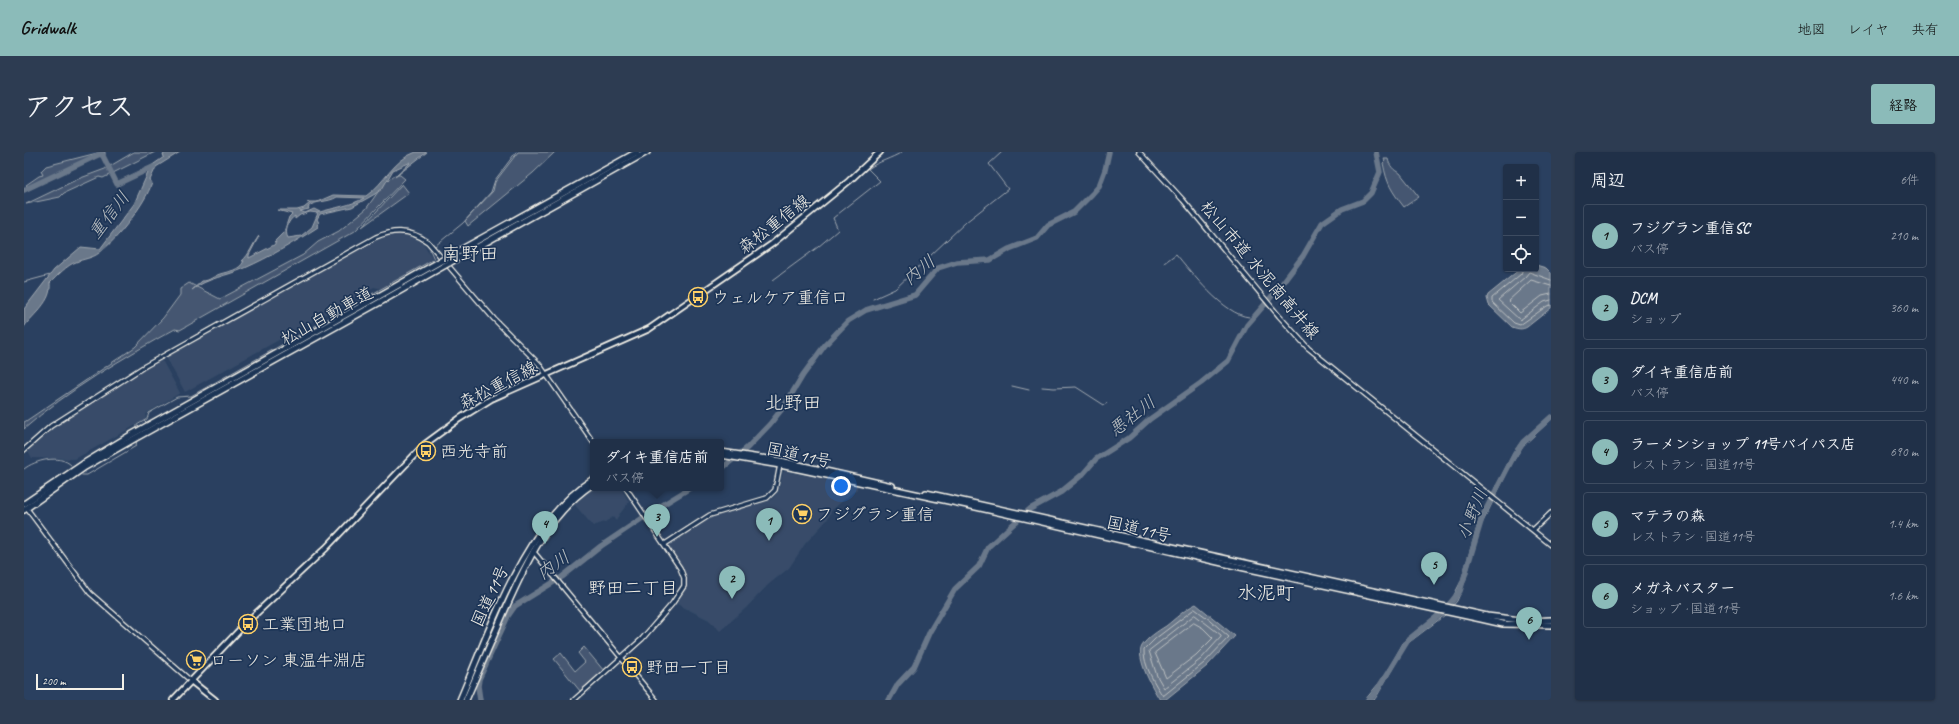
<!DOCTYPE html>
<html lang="ja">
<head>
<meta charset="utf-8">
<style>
	:root { --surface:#203048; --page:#2d3c52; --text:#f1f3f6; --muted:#a2a9b4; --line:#3d4b60; --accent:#8bbbb9 }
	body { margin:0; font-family:Caveat,"Klee One",sans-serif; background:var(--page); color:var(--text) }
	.controls { position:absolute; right:12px; top:12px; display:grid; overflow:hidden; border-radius:4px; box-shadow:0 1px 3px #0004 }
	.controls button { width:36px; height:36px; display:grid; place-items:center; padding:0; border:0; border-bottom:1px solid var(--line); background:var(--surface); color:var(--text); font:20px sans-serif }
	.scale { position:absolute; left:12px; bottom:10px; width:88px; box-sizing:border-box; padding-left:4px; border:2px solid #f4f1e8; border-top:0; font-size:11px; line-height:14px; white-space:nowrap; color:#f4f1e8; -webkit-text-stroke:3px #1d3557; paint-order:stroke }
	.you { position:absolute; left:817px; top:334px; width:14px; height:14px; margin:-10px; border:3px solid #fff; border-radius:50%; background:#1a73e8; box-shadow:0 0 0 6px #1a73e833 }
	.badge { display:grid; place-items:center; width:26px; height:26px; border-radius:50%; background:var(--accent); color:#111; font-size:13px; font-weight:700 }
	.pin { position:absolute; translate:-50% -33px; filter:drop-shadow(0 1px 2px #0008) }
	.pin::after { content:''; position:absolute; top:21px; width:14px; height:12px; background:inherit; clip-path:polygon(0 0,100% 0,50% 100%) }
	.popup { position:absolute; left:566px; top:287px; width:134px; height:52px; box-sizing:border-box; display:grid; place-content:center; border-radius:4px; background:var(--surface); filter:drop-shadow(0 1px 3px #0005); font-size:13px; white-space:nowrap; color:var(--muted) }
	.popup b { font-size:15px; color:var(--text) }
	.popup::after { content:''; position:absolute; left:50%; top:100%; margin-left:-8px; border:8px solid transparent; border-top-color:var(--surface) }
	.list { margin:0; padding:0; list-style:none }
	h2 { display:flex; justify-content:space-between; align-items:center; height:52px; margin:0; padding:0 16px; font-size:17px }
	h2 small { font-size:13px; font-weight:400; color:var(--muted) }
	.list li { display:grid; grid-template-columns:26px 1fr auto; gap:12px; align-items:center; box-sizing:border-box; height:64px; margin:0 8px 8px; padding:0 8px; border:1px solid var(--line); border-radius:4px }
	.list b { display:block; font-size:15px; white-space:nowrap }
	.list p { margin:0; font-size:13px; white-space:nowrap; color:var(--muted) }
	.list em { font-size:13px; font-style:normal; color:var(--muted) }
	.icon { flex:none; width:22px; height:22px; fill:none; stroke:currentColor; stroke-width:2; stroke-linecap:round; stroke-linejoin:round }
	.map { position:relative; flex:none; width:1527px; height:548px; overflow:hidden; border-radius:4px }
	header { display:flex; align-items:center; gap:24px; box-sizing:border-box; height:56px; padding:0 20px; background:var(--accent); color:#111 }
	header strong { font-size:19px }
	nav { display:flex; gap:22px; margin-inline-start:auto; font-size:14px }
	.intro { display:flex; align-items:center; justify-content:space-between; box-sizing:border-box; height:96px; padding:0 24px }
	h1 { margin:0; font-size:28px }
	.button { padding:10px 18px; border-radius:4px; background:var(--accent); color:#111; font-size:14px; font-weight:700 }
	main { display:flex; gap:24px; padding:0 24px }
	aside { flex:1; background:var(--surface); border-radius:4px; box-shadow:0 1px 3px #0004 }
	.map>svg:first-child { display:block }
	.built { fill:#374c69 }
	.green { fill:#445771; stroke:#9ca4ac }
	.water { fill:#6a788a; stroke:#a1a8b0; fill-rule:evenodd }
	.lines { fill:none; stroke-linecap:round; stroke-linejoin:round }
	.shore { stroke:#bdc1c2; stroke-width:1 }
	.stream { stroke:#a1a8b0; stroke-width:1 }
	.river { stroke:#6a788a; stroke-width:5.5 }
	.minor-casing { stroke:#f4f1e8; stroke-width:6 }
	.major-casing { stroke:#f4f1e8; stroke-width:8 }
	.highway-casing { stroke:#f4f1e8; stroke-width:8 }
	.minor { stroke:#1d3557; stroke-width:3.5 }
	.major { stroke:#1d3557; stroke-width:4.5 }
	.highway { stroke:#1d3557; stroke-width:5 }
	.highway-bridge-casing { stroke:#f4f1e8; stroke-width:8; stroke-linecap:butt }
	.highway-bridge { stroke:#1d3557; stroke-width:5 }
	.labels { text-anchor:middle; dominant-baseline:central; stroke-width:3.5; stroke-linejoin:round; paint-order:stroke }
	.street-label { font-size:17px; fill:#f4f1e8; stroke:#1d3557 }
	.poi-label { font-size:17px; fill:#f4f1e8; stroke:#1d3557; text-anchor:start }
	.water-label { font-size:18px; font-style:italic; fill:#bdc1c2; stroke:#1d3557 }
	.neighbourhood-label { font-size:18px; fill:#f4f1e8; stroke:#1d3557 }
	.quarter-label { font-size:19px; fill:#f4f1e8; stroke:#1d3557 }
</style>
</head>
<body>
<header>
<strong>Gridwalk</strong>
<nav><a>地図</a><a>レイヤ</a><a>共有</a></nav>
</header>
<div class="intro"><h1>アクセス</h1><a class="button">経路</a></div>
<main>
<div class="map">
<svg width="1527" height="548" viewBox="0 0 1527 548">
	<rect width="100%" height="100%" fill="#2a4060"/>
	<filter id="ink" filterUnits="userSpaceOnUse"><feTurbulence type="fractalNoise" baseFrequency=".025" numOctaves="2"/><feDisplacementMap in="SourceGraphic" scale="8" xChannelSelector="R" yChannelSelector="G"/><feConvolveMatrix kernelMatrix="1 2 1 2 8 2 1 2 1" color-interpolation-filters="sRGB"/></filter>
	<g filter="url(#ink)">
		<g class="built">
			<polygon points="366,82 378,82 393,87 399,91 409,107 358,137 350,135 161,240 143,207 144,204 340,94"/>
			<polygon points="134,208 139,210 156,241 123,261 121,268 51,307 8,306 3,297 28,275"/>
			<polygon points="761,319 833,334 833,337 808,358 803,368 781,392 765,416 744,433 722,456 696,479 685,468 653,452 662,435 662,424 644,393 692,363 735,350 741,350 748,347 754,340 759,320"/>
			<polygon points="569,336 597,336 605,350 595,363 592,369 589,365 581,370 569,374 550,352"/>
		</g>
		<g class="green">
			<polygon points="77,0 81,0 81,3 74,2 4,35 2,33 15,24 19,23 17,19 22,14"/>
			<polygon points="110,0 131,0 79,26 75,25 40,41 36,45 2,52 54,27 81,17"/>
			<polygon points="494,0 531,0 509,21 444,74 441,69 469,39 471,30"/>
			<path d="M1360 7H1364C1365 13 1370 19 1376 21L1395 45 1380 55C1367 38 1363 32 1359 11L1361 9Z"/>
			<path d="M371 23H376L381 27 331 79 156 178 151 177C100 205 43 239 0 277V270L2 269 111 195 139 166 156 143V137L165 131 196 147 279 103 294 90 315 79 342 57 361 30Z"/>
			<polygon points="378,32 385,41 338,75"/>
			<polygon points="1527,263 1527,268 1499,294 1487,313 1456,376 1441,430 1433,449 1421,463 1383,492 1353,544 1350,548 1341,548 1359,526 1379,491 1413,462 1429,445 1437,429 1455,368 1489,301 1496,291"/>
			<polygon points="560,495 580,519 556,539 530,507 537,501 551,519 561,510 554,501"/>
		</g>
		<g class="water">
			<path d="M143 0H156L132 15 126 28 128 31C121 52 93 88 75 101 69 106 59 107 52 110 43 113 33 124 26 131 28 150 10 161 0 175V157L30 118 57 95 76 97 110 52 127 14 140 5 139 2Z"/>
			<path d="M392 0H403L371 25 387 10 369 18 358 37 351 42 328 55 296 62 293 67 295 71 293 73 294 75C271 90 246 105 221 116 203 124 183 126 168 138L178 129C186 129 189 124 196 122 205 119 215 119 220 109H218C226 102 228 93 235 84L225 103V106L250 93 252 90H250L260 80 265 65 268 62 253 58H273L280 56 286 51 283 50H293L309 43 342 44C361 31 369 8 392 0ZM313 45 340 46C329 53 309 56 296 60L290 57 281 61 276 59 285 57 284 55C291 48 304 51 313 45ZM286 60 294 61 288 75 277 84 264 86C260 79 264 68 271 64V67L276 63Z"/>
			<path d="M1512 113 1522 116 1527 121V156L1503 175C1498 178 1494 177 1488 175L1465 153 1463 146 1464 143 1496 117H1512Z"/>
			<path d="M1172 452 1211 484 1183 514 1141 548H1136C1129 537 1111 505 1118 494 1123 486 1134 479 1142 474 1151 467 1161 457 1172 452Z"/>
		</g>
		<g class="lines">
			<g class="shore">
				<polyline points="1499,117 1497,122 1468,146 1468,150 1490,171 1496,173 1523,154 1527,153"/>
				<polyline points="1527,128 1505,120 1501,125 1474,148 1496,168 1520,150 1527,148"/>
				<polyline points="1527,134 1507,128 1484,149 1496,161 1518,144 1527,142"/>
				<path d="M1171 457 1186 468 1205 485 1180 511 1139 544C1131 533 1119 512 1120 498L1131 487Z"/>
				<polygon points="1171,463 1197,483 1197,485 1177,507 1140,536 1133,524 1125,499"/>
				<polygon points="1170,471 1179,476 1189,486 1172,503 1142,526 1131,501"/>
			</g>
			<g class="stream">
				<polyline points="411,94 439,71 467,40 471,28 492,0"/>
				<path d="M1140 111 1152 102C1167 120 1200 163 1225 165"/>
				<path d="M749 128 794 95 814 78 809 66 856 29 844 17C855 9 867 7 878 0"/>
				<polyline points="0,130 26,123"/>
				<polyline points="849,147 871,137 942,70 984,37 965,12 978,0"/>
				<polyline points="988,234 1005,238"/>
				<polyline points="1018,235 1030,236 1052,235 1080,253 1083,251"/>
				<polyline points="113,276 113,273 123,267 125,261 153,245 167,244 410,107 406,98"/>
				<path d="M0 317C11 308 36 302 47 313"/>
				<polyline points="58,323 63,323 112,294 113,287"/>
			</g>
			<g class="river">
				<polyline points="0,38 76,2 79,4 93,32 129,15"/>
				<polyline points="697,317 723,296 746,272 761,253 779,223 801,193 824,169 842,158 891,143 914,116 933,110 966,108 985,97 1013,86 1024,73 1050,60 1068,42 1075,34 1081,18 1085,0"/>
				<polyline points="456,548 454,534 455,527 484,464 491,454 538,425 577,394 632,357 666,336"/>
				<polyline points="865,548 874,532 890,515 906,479 931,437 955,414 964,395 1006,357 1037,340 1059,322 1072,307 1105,286 1126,267 1177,231 1204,209 1223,173 1254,137 1279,104 1298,71 1318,57 1339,49 1347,41 1356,20 1352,0"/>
				<polyline points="1345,548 1352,540 1384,488 1420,459 1436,439 1459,363 1491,302 1499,290 1527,265"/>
			</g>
			<g class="minor-casing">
				<g id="minor">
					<polyline points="1115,0 1159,48 1255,164 1284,196 1527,393"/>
					<path d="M0 298 27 274 121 214 352 85C370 77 387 77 404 90L470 167 515 212 569 290"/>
					<polyline points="4,358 66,441 167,529"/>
					<polyline points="1510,377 1527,361"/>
					<polyline points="641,392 686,363 743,346 751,338 756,313"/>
					<polyline points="509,399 632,548"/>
					<polyline points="550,548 618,487 648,452 660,434 660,426 656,416 602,336"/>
				</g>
			</g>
			<g class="major-casing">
				<g id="major">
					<polyline points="167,529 191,548"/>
					<polyline points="149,548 225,468 302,396 401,292 435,267 467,247 625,177 748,92 825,29 856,0"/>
				</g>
			</g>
			<g class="highway-casing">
				<g id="highway">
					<polyline points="422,106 613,0"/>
					<polyline points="425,111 623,0"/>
					<polyline points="697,300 757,309 868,334"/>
					<polyline points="697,303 756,313 943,353 1216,415 1457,467 1479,472 1527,473"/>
					<polyline points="902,341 1463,464 1505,469 1527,468"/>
					<polyline points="0,352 59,312 107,283 355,144"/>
					<polyline points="0,358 61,315 110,287 358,149"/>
					<path d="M436 548C467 476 500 371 569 327"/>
					<path d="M442 548C455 518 468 488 481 458 502 411 524 362 569 332"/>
				</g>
			</g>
			<use href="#minor" class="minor"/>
			<use href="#major" class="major"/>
			<use href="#highway" class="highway"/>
			<g class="highway-bridge-casing">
				<g id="highway-bridge">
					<polyline points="355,144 422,106"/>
					<polyline points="358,149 425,111"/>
				</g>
			</g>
			<use href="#highway-bridge" class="highway-bridge"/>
		</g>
	</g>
	<defs>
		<g id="bus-ring" transform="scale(1)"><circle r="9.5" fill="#1d3557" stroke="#ffd166" stroke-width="1.5"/><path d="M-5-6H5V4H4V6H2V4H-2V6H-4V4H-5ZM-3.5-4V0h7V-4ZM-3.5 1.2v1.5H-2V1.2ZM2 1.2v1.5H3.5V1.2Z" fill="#ffd166"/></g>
		<g id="supermarket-ring" transform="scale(1)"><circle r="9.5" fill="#1d3557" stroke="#ffd166" stroke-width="1.5"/><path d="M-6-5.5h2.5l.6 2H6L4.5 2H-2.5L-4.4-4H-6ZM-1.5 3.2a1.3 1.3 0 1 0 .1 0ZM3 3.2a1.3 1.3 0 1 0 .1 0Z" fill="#ffd166"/></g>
	</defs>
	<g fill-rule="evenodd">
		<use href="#bus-ring" x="674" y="145"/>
		<use href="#bus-ring" x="402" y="299"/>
		<use href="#supermarket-ring" x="778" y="362"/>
		<use href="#bus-ring" x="224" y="472"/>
		<use href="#supermarket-ring" x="172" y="508"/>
		<use href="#bus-ring" x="608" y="515"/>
	</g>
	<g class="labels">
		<g class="street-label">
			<text transform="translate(750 72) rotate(-38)">森松重信線</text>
			<text transform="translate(1236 118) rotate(50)">松山市道 水泥南高井線</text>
			<text transform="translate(303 164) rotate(-29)">松山自動車道</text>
			<text transform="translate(474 233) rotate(-27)">森松重信線</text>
			<text transform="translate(775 303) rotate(12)">国道11号</text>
			<text transform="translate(1115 377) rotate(13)">国道11号</text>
			<text transform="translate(466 444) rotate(-65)">国道11号</text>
		</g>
		<g class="poi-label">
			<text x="688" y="145">ウェルケア重信口</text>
			<text x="416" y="299">西光寺前</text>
			<text x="792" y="362">フジグラン重信</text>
			<text x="238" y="472">工業団地口</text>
			<text x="186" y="508">ローソン 東温牛淵店</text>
			<text x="622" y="515">野田一丁目</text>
		</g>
		<g class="water-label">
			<text transform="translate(85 63) rotate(-52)">重信川</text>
			<text transform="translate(895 118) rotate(-39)">内川</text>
			<text transform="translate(1108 264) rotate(-38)">悪社川</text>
			<text transform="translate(1448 362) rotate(-68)">小野川</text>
			<text transform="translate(529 413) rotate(-35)">内川</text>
		</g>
		<g class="neighbourhood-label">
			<text x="609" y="436">野田二丁目</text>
		</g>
		<g class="quarter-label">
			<text x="446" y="102">南野田</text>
			<text x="769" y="251">北野田</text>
			<text x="1242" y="441">水泥町</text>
		</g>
	</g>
</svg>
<div class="controls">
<button>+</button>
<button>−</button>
<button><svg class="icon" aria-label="locate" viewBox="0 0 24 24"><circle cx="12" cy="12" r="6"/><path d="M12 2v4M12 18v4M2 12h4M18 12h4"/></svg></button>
</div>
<div class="scale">200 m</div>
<div class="you"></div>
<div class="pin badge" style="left:745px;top:389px">1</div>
<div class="pin badge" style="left:708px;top:447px">2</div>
<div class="pin badge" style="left:633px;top:385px">3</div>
<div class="popup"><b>ダイキ重信店前</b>バス停</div>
<div class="pin badge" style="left:521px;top:392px">4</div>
<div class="pin badge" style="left:1410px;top:433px">5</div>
<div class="pin badge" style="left:1505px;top:488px">6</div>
</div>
<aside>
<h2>周辺<small>6件</small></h2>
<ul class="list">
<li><span class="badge">1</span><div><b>フジグラン重信SC</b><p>バス停</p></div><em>210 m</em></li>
<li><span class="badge">2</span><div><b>DCM</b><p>ショップ</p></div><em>360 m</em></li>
<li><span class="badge">3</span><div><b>ダイキ重信店前</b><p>バス停</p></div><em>440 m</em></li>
<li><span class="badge">4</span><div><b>ラーメンショップ 11号バイパス店</b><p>レストラン · 国道11号</p></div><em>690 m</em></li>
<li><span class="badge">5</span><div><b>マテラの森</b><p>レストラン · 国道11号</p></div><em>1.4 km</em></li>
<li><span class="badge">6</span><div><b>メガネバスター</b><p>ショップ · 国道11号</p></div><em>1.6 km</em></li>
</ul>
</aside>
</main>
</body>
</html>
